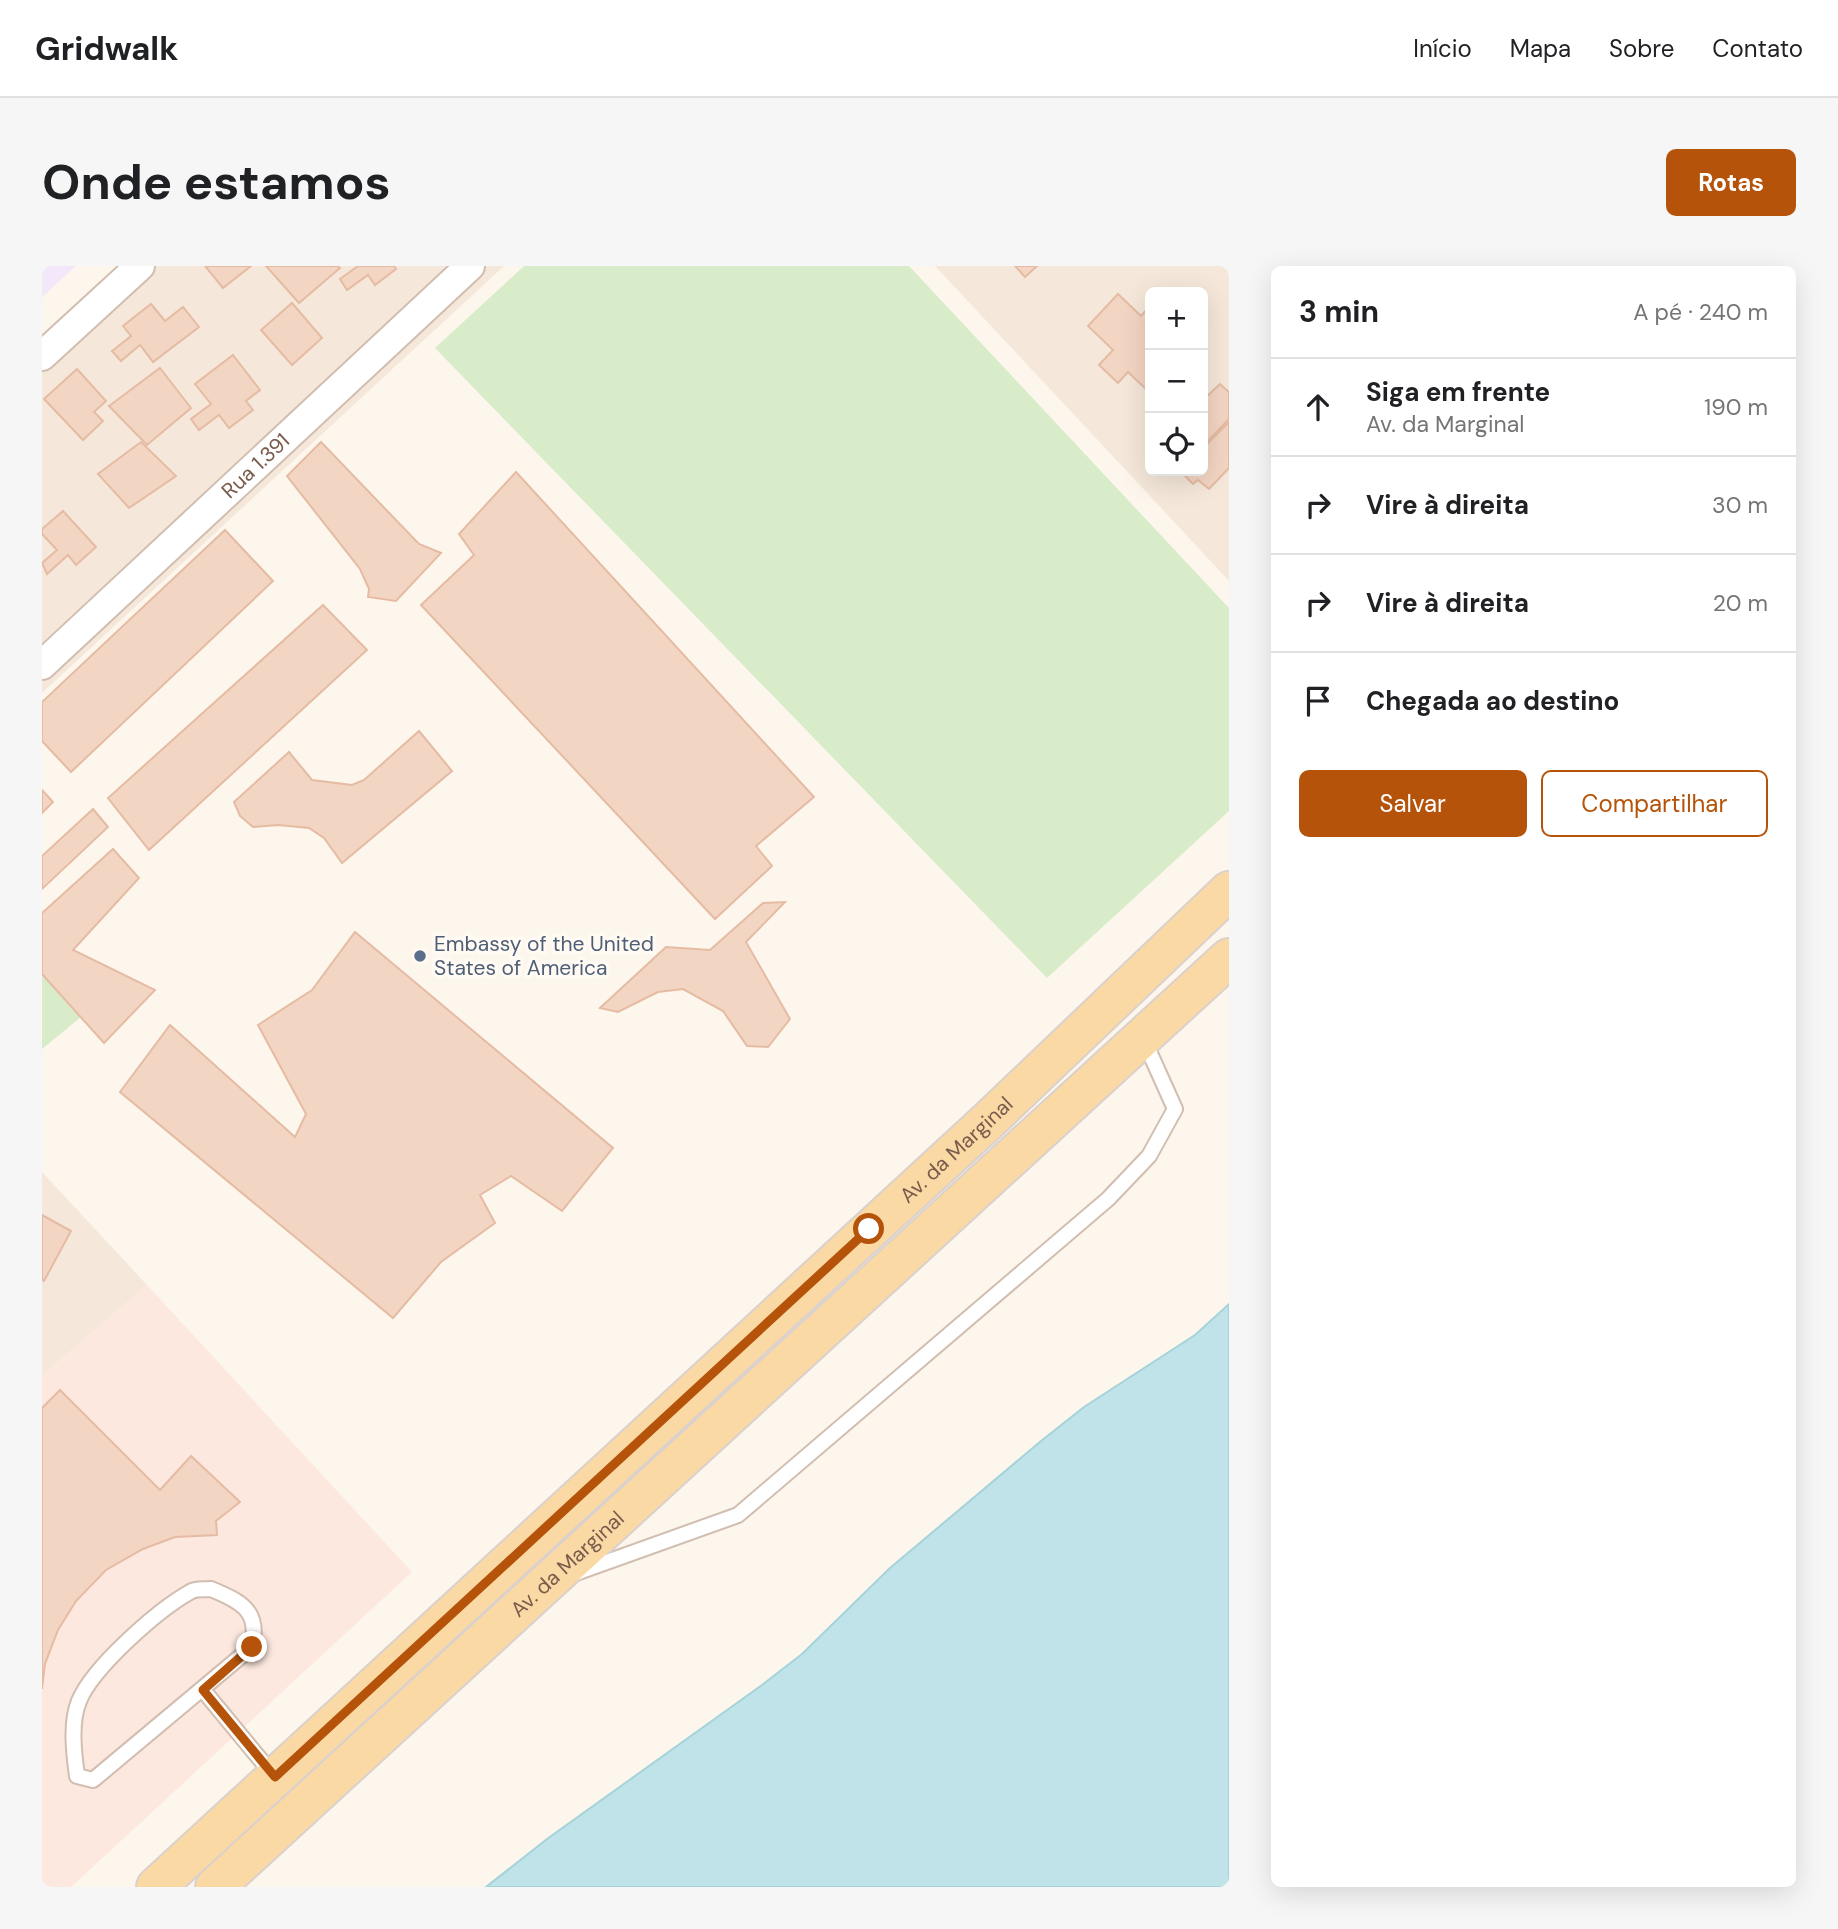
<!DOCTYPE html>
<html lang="pt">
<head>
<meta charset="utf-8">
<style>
	:root { --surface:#fff; --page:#f6f6f6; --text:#202124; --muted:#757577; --line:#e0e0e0; --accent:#b45309 }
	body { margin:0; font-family:"DM Sans",sans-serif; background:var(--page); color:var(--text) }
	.controls { position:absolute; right:21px; top:21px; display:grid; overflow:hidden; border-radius:10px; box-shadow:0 7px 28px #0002 }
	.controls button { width:63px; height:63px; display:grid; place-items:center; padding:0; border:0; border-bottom:2px solid var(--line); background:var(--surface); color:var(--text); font:35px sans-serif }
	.stop { position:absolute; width:21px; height:21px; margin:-16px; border:5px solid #b45309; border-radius:50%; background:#fff }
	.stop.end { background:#b45309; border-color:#fff; box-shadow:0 2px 7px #0008 }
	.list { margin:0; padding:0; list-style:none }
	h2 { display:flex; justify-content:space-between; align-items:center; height:91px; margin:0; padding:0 28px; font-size:30px }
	h2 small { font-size:23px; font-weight:400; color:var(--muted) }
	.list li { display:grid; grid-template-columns:46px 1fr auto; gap:21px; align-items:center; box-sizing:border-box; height:98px; padding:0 28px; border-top:2px solid var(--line) }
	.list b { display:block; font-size:26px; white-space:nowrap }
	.list p { margin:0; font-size:23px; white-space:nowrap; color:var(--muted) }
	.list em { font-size:23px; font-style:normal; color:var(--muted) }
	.actions { display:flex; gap:14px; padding:21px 28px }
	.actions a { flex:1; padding:16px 0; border:2px solid var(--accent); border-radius:10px; text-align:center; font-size:24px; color:var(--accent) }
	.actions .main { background:var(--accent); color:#fff }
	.icon { flex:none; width:38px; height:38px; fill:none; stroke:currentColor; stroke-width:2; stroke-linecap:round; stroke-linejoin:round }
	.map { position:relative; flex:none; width:1187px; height:1621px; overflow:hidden; border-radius:10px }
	header { display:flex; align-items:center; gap:42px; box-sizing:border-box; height:98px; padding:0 35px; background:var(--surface); border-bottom:2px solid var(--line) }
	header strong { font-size:33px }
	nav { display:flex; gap:38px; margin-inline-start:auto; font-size:24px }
	.intro { display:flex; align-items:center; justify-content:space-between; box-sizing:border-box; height:168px; padding:0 42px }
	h1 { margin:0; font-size:49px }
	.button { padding:18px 32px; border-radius:10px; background:var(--accent); color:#fff; font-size:24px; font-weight:700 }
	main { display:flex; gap:42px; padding:0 42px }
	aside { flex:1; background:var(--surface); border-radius:10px; box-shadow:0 7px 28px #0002 }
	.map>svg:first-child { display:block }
	.residential { fill:#f5e8da; fill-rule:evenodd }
	.commercial { fill:#fde8e0 }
	.education { fill:#f3e8fa }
	.green { fill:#d8ecc9 }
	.water { fill:#bfe3e8; stroke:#a5d3da; stroke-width:2 }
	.building { fill:#f3d5c3; stroke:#e6bba3; stroke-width:2 }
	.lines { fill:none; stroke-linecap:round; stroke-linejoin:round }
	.service-casing { stroke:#d1beb0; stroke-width:18 }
	.minor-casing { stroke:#d1beb0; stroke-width:32 }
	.primary-casing { stroke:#dad1cd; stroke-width:42 }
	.service { stroke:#fff; stroke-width:14 }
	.minor { stroke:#fff; stroke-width:28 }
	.primary { stroke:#fbd9a5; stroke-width:38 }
	.route { stroke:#b45309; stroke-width:9 }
	.service-dot { fill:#5c6f8a; stroke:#fffaf3; stroke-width:2.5 }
	.labels { text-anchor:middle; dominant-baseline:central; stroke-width:7; stroke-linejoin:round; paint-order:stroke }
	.street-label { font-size:21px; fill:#7a5c4d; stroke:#fffaf3 }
	.service-label { font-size:21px; fill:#4e5e75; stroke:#fffaf3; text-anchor:start }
</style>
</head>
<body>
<header>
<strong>Gridwalk</strong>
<nav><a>Início</a><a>Mapa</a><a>Sobre</a><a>Contato</a></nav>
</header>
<div class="intro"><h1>Onde estamos</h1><a class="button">Rotas</a></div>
<main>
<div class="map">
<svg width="1187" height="1621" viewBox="0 0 1187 1621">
	<rect width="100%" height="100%" fill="#fdf6ec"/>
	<g class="residential">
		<polygon points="113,0 462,0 0,427 0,103"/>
		<path d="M893 0H1187V315L1079 199ZM1108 26H1161V205H1108Z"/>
		<polygon points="0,906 105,1019 0,1110"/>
	</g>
	<polygon class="commercial" points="105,1019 370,1306 29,1621 0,1621 0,1110"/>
	<polygon class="education" points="0,0 34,0 0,31"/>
	<g class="green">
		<polygon points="482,0 867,0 1187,342 1187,545 1005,712 393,82"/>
		<polygon points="0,708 39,751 0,783"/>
	</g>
	<polygon class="water" points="1187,1038 1187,1621 444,1621 505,1573 720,1419 760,1388 848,1302 999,1175 1042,1141 1153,1069"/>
	<g class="building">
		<polygon points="163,0 209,0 181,22"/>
		<polygon points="224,0 296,0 298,2 257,37"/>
		<polygon points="316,0 352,0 354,3 333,19 326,9 305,24 298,13"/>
		<polygon points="973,0 995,0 983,11"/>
		<polygon points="1076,28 1099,50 1108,40 1106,125 1086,106 1076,117 1057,99 1071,84 1046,60"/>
		<polygon points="250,37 280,72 250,99 219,64"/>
		<polygon points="109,38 123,55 141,41 157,61 111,96 98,79 79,95 70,85 89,70 81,60"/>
		<polygon points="191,89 218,124 204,135 211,144 187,162 177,149 157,164 149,153 169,138 153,118"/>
		<polygon points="118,102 149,142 105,179 67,140"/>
		<polygon points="35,103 64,135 52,146 61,155 41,174 2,133"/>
		<polygon points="1178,118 1187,126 1187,153 1161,180 1161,134"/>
		<polygon points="1187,156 1187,202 1167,223 1156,214 1151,218 1138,205 1161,205 1161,182"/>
		<polygon points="99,176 134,210 87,242 56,208"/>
		<polygon points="279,176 377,278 399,287 354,335 326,331 327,323 318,303 245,210"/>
		<polygon points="474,206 772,531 714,580 730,600 673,653 379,339 432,289 417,268"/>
		<polygon points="21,245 54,281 34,299 26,289 5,308 0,297 15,284 0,268 0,263"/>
		<polygon points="183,264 231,315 29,506 0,475 0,436"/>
		<polygon points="281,339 325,384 107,584 66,532"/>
		<polygon points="377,465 410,505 300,597 282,572 267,562 236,559 211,561 198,550 192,536 247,486 270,514 310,519 322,514"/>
		<polygon points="0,524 11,536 0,547"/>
		<polygon points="51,543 66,561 0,623 0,590"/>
		<polygon points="71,583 97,612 31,684 113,724 62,777 0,708 0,647"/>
		<polygon points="743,636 704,676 748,753 726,781 705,780 681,745 641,723 616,726 576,746 558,742 624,681 668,684 721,637"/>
		<polygon points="313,666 571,882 520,945 469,910 438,929 453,957 399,996 351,1052 78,826 128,759 253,871 264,848 216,759 270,724"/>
		<polygon points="0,949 29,965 2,1015 0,1014"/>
		<polygon points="18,1124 118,1224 149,1190 198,1236 174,1255 175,1269 133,1271 101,1283 64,1304 34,1335 16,1364 3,1398 0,1423 0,1142"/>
	</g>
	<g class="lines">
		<g class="service-casing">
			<g id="service">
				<polyline points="534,1307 696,1249 1066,933 1107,890 1133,843 1102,774"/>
				<path d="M169 1323C200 1336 218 1345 210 1381L51 1514 35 1510C32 1488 28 1457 37 1435 51 1401 116 1344 148 1326 154 1322 162 1324 169 1323Z"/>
				<polyline points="161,1424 232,1510"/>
			</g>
		</g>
		<g class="minor-casing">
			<g id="minor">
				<polyline points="0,90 98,0"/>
				<path id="s1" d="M0 399 428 0"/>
			</g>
		</g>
		<g class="primary-casing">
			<g id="primary">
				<path id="s2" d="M114 1621 946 855 1187 625"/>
				<path id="s3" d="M173 1621 1187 692"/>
			</g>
		</g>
		<use href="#service" class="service"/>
		<use href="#minor" class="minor"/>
		<use href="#primary" class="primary"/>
	</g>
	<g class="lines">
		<polyline class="route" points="210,1381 161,1424 233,1511 827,963"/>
	</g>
	<circle class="service-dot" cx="378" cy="690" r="7"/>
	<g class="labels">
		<g class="street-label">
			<text stroke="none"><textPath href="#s1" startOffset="292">Rua 1.391</textPath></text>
			<text stroke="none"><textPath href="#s2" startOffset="1088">Av. da Marginal</textPath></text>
			<text stroke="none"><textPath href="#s3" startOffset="478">Av. da Marginal</textPath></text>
		</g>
		<g class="service-label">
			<text x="392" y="678">Embassy of the United<tspan x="392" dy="24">States of America</tspan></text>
		</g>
	</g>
</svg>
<div class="controls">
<button>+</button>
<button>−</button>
<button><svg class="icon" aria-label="locate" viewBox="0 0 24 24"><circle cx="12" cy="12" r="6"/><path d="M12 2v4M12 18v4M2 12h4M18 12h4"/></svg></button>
</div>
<div class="stop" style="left:827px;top:963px"></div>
<div class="stop end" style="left:210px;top:1381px"></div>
</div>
<aside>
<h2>3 min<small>A pé · 240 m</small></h2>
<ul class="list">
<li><svg class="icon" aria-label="ahead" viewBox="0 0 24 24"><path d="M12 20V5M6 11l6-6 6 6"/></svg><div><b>Siga em frente</b><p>Av. da Marginal</p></div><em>190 m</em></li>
<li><svg class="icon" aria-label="right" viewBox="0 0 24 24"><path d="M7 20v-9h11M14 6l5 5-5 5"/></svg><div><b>Vire à direita</b></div><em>30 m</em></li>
<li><svg class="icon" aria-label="right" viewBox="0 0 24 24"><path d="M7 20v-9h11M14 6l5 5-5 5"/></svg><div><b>Vire à direita</b></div><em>20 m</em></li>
<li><svg class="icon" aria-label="arrive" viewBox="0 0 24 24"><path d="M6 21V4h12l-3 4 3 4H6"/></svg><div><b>Chegada ao destino</b></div></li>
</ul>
<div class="actions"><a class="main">Salvar</a><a>Compartilhar</a></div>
</aside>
</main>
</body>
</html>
